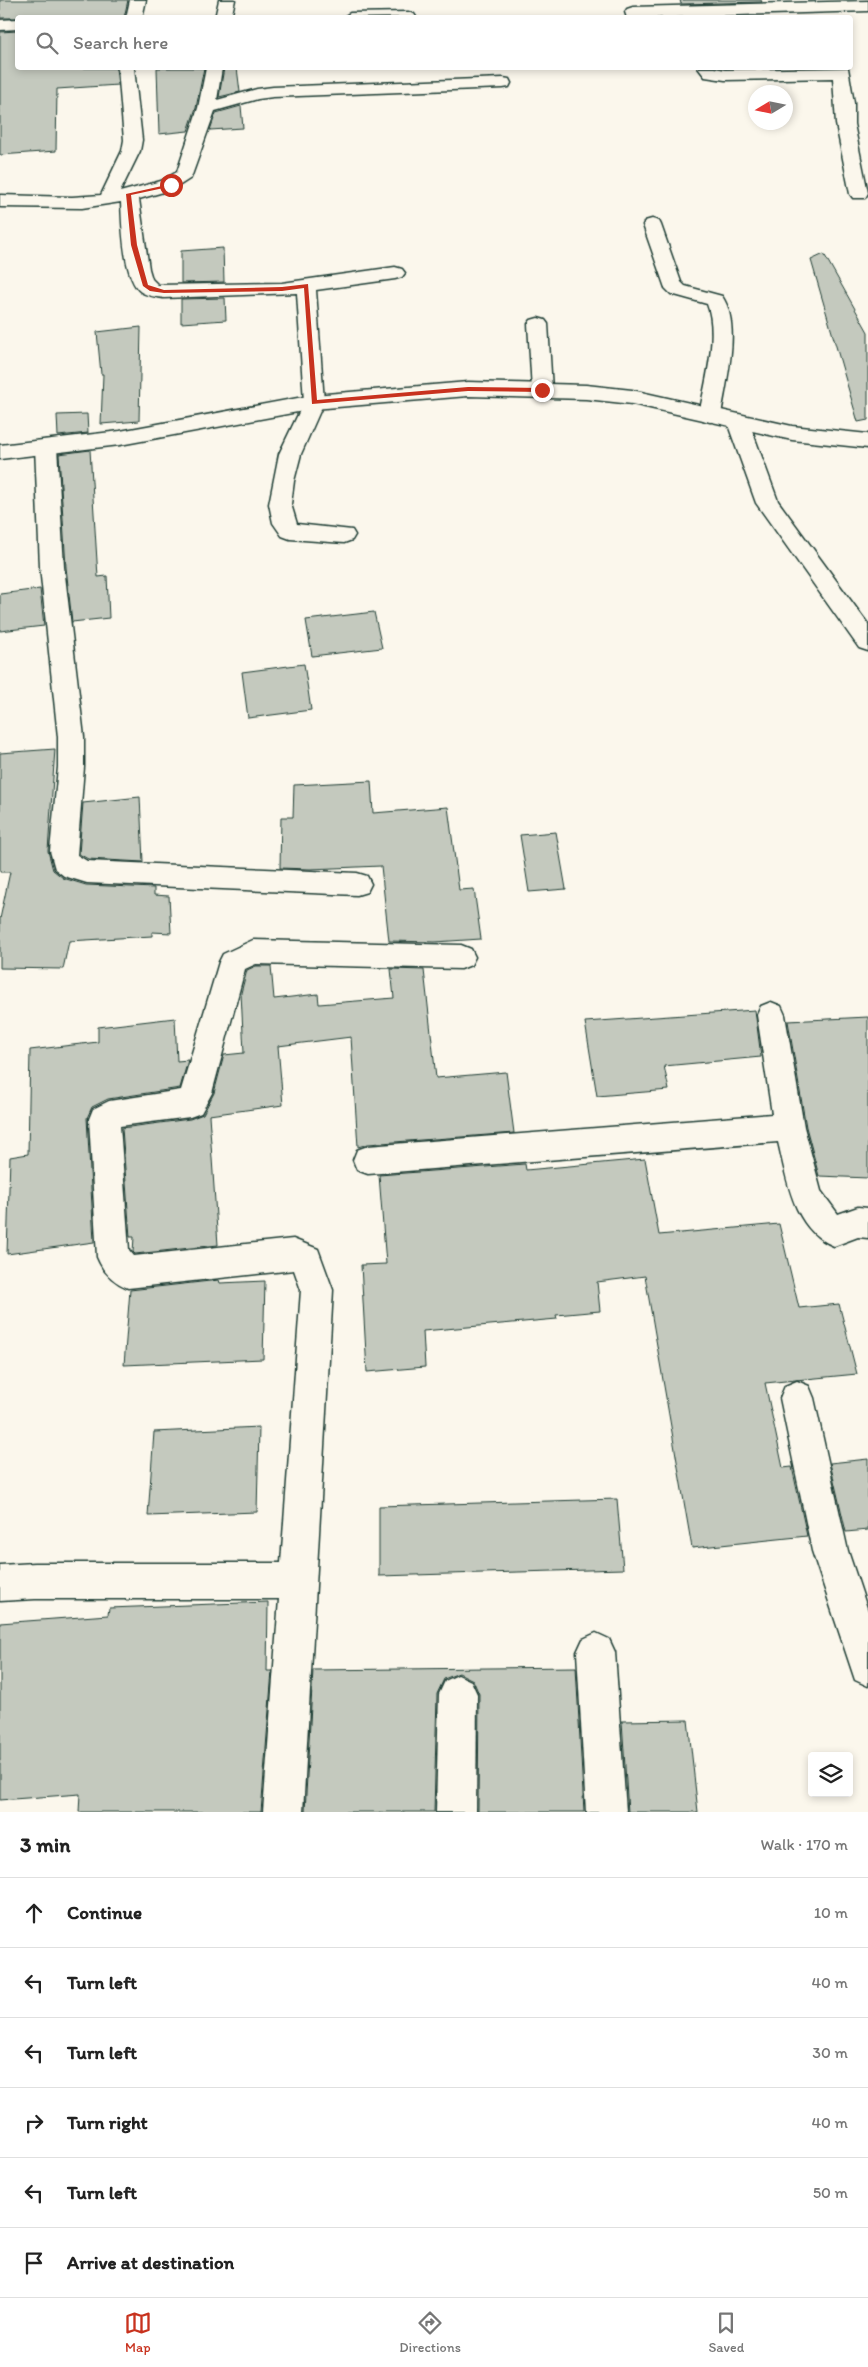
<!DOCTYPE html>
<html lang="en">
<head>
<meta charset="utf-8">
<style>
	:root { --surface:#fff; --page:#f6f6f6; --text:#222; --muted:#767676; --line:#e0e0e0; --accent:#c8321e }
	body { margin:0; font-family:Itim,sans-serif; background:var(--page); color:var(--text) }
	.controls { position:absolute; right:15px; bottom:15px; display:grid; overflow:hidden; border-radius:5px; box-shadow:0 2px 8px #0003 }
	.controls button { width:45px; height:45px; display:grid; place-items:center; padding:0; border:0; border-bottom:1px solid var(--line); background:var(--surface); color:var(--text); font:25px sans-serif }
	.compass { position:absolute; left:748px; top:85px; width:45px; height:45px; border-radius:50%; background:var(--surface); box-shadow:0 2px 8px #0003; rotate:260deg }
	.stop { position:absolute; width:15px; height:15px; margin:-11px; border:4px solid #c8321e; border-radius:50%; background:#fff }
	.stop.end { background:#c8321e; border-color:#fff; box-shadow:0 1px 5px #0008 }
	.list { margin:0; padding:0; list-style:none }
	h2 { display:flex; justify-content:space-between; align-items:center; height:65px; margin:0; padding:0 20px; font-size:21px }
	h2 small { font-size:16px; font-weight:400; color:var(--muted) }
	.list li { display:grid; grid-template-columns:32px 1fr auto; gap:15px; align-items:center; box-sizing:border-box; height:70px; padding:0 20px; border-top:1px solid var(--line) }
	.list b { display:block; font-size:19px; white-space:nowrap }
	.list em { font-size:16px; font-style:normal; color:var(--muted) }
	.icon { flex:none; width:28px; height:28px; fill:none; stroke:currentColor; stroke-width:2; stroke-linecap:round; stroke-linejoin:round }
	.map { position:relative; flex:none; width:868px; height:1812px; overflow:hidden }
	.search { position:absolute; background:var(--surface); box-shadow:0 2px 8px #0003; left:15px; right:15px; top:15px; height:55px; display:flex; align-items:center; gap:12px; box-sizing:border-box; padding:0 18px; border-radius:5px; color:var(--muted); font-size:19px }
	.sheet { height:485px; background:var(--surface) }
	nav { display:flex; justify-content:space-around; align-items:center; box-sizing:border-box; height:70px; border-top:1px solid var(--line); background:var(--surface); font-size:14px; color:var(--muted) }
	nav a { display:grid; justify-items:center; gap:2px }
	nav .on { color:var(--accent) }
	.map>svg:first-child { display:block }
	.building { fill:#c4c9be; stroke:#1f3d34 }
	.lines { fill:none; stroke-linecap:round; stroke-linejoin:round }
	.minor-casing { stroke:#1f3d34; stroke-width:3 }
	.tertiary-casing { stroke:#1f3d34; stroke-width:3 }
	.minor { fill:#fbf7ec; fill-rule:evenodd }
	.tertiary { fill:#fbf7ec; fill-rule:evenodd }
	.route { fill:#c8321e }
</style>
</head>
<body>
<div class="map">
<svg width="868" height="1812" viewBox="0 0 868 1812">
	<rect width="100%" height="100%" fill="#fbf7ec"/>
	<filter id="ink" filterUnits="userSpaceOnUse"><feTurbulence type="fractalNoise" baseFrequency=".02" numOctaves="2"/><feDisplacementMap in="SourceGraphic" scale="10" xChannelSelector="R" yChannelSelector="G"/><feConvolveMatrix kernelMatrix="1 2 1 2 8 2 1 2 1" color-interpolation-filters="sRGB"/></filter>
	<g filter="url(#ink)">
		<g class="building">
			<polygon points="0,0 128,0 124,18 0,18"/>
			<polygon points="680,0 761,0 762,2 681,4"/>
			<polygon points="18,31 18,68 116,68 118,85 57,89 56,151 0,155 0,32"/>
			<polygon points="157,68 204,68 196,108 188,131 159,134"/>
			<polygon points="224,68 237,68 240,92 219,97"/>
			<polygon points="241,106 243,128 210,130 216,113"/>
			<polygon points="223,248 224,282 181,283 181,251"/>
			<polygon points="824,254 868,332 868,420 858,422 811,260"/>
			<polygon points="225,298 226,320 181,323 181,299"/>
			<polygon points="141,327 139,421 101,424 103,374 101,374 97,332"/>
			<polygon points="87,414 88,433 58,436 57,415"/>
			<polygon points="90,450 98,577 107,576 109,618 72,622 66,567 59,454"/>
			<polygon points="40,589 44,626 0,631 0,594"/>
			<polygon points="374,612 382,648 312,656 306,620"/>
			<polygon points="304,664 311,710 248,718 242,672"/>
			<polygon points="55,749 48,851 53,870 63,878 86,885 154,888 154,895 169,896 171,933 152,932 152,936 69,941 63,969 0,968 0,919 10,872 0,872 0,753"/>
			<polygon points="371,781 373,813 448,807 459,890 474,889 481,939 435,942 389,941 381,866 310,869 280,868 281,817 293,817 294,785"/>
			<polygon points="140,797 143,862 88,859 79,854 83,803"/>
			<polygon points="556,832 566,889 529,892 520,835"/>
			<polygon points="256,966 271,966 274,999 318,994 319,1004 394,998 391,969 424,970 436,1078 506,1072 514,1133 368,1144 358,1147 351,1037 278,1046 283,1105 209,1115 218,1245 135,1254 133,1252 134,1237 130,1237 122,1128 190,1119 203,1114 214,1093 224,1055 244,1053 241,993 247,970"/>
			<polygon points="755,1010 761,1057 664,1066 669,1090 597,1096 585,1022"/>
			<polygon points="868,1017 868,1178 819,1176 806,1127 788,1021"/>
			<polygon points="175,1018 177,1061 188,1060 180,1088 108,1099 92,1107 87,1118 94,1242 7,1254 10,1157 28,1154 30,1050 98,1042 98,1027"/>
			<polygon points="645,1159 659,1235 779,1224 799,1308 839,1304 857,1374 765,1383 783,1468 792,1467 807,1536 692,1548 645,1276 597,1282 600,1311 556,1315 557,1319 423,1331 425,1367 367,1372 361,1265 386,1264 379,1175 525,1164 526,1170"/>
			<polygon points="219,1280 220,1283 265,1281 263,1359 124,1365 130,1290"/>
			<polygon points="259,1427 257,1512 148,1516 154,1432"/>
			<polygon points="868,1459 868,1530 846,1532 830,1463"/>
			<polygon points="617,1499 623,1569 379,1576 379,1506"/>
			<polygon points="268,1602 267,1671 272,1671 261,1812 79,1812 80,1794 0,1800 0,1623 108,1615 109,1608"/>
			<polygon points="576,1667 584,1812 478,1812 479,1694 473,1680 459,1673 444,1679 437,1694 434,1812 305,1812 313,1670"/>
			<polygon points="688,1720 698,1812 628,1812 622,1721"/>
		</g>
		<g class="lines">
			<g class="minor-casing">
				<g id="minor">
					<polygon points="130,0 146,0 142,18 126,18"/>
					<polygon points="219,0 235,0 231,18 215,18"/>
					<polygon points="868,1 868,11 643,18 627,18 625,12 627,9 633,7"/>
					<polygon points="408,12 414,14 416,17 342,18 350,13"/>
					<polygon points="18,19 18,29 0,30 0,20"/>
					<path d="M118 68H134L142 140 140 151 120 192 161 181 177 172 198 108 206 68H222L217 100 257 89 273 87 503 78 509 79 511 83 509 87 503 88 273 97 258 99 215 111 191 178 174 189 139 199 149 269 152 279 158 285 282 283 395 267 402 269 405 273 402 277 395 279 316 290 324 402 301 454 294 481 291 504 297 524 352 530 355 535 352 540 344 543 290 539 282 536 273 523 269 504 279 454 304 402 297 293 164 298C157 297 147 296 141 292 123 279 122 223 121 202L82 208 0 207V195L72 197 101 195 122 151 124 140Z"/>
					<polygon points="698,68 715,68 725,70 848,68 854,103 854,124 868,193 865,198 853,198 850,194 836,124 833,78 725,80 705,77"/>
					<path d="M652 219 659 221 661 225 681 282 685 286 722 296C742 325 726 382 721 415L717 420 710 422 703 420 699 415C705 383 719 334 707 304L671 294 665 288 643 225 645 221Z"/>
					<polygon points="538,318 545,320 548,324 552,390 549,395 542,397 535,395 532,390 528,324 531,320"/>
					<polygon points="738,415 746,417 749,422 778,501 868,624 868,651 859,648 756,503 727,422 730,417"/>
					<polygon points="46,440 54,442 57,447 64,567 84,737 84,767 77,855 87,861 357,873 367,876 371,884 367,892 357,895 87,883 64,876 55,869 50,851 58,767 58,737 40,567 35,447 38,442"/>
					<path d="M253 940 461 945 471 949 475 957 471 965 461 969 256 964 245 969 212 1093 201 1113 190 1117 120 1126 129 1250 134 1256 293 1239 318 1249 333 1290 303 1812H263L279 1599H35L0 1601V1565L35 1563H281L301 1290 294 1270 128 1288C113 1282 103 1272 97 1257L89 1119 93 1109 109 1101 181 1090 219 962 223 954Z"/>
					<path d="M771 1002 781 1006 785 1015 804 1127 821 1191 838 1214 858 1207 868 1208V1238L858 1237 834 1246C793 1230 787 1179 778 1142L368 1174 357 1170 353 1160 357 1150 368 1146 772 1114 757 1015 761 1006Z"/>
					<polygon points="797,1381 809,1386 814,1398 848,1551 868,1611 868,1686 855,1680 812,1551 780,1398 785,1386"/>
					<polygon points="596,1633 609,1639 615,1652 626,1812 586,1812 577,1652 583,1639"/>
					<polygon points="458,1675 471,1681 477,1694 476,1812 436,1812 439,1694 445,1681"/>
				</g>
			</g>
			<g class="tertiary-casing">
				<polygon id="tertiary" points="468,382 586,385 632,390 792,426 868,434 868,448 792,440 632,404 586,399 468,396 314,409 120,445 0,459 0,445 120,431 314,395"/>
			</g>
			<use href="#minor" class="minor"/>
			<use href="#tertiary" class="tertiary"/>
		</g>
	</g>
	<polygon class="route" points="171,184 173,186 131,195 137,245 148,285 164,290 282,287 308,284 317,400 468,387 542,388 546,390 542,392 468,391 312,404 304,288 282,291 164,293 150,291 143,286 131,245 126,194"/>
</svg>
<div class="controls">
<button><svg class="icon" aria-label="layers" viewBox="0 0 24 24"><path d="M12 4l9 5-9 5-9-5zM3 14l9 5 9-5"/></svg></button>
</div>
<svg class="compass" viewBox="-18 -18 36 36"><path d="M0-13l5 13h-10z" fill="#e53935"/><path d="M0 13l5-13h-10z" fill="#767676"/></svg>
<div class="stop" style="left:171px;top:185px"></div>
<div class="stop end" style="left:542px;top:390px"></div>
<div class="search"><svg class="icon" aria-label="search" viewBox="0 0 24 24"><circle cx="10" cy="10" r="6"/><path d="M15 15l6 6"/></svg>Search here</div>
</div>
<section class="sheet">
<h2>3 min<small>Walk · 170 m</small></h2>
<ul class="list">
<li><svg class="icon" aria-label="ahead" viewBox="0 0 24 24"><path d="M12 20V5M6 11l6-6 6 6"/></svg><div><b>Continue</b></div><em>10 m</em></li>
<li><svg class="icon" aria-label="left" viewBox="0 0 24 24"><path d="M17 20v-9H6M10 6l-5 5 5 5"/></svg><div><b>Turn left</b></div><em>40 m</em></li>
<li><svg class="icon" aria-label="left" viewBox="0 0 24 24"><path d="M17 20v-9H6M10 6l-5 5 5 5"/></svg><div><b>Turn left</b></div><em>30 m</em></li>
<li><svg class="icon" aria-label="right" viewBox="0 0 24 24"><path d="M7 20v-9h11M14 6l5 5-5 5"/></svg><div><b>Turn right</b></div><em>40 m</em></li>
<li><svg class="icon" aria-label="left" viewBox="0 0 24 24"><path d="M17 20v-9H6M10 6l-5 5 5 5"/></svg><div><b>Turn left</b></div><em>50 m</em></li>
<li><svg class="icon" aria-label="arrive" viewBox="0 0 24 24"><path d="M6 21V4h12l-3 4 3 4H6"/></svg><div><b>Arrive at destination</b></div></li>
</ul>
</section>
<nav>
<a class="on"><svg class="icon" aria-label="map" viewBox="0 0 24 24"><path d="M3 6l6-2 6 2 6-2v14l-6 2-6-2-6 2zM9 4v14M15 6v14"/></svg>Map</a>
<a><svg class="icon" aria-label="directions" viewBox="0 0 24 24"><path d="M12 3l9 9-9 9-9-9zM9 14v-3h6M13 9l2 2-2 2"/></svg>Directions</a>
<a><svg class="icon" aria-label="saved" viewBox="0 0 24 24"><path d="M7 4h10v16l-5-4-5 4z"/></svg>Saved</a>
</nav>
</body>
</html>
